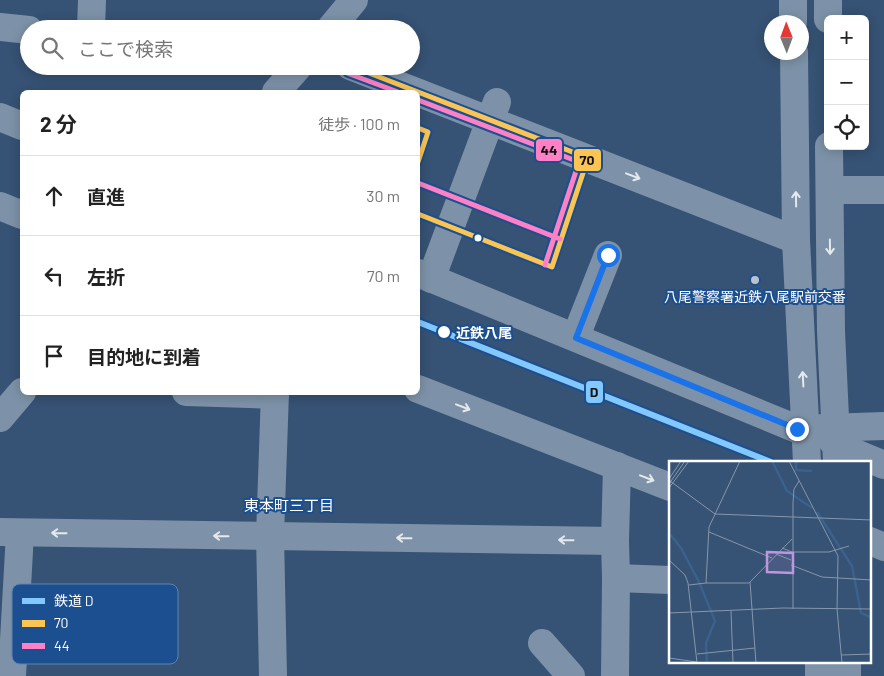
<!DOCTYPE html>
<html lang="ja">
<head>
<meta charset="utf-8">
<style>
	:root { --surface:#fff; --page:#f2f2f2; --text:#222; --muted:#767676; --line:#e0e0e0 }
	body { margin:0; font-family:Barlow,"Noto Sans JP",sans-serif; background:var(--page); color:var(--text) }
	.controls { position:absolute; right:15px; top:15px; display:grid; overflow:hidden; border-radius:8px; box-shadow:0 2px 12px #0003 }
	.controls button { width:45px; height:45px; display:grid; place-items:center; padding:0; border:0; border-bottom:1px solid var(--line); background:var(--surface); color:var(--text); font:25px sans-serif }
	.compass { position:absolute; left:764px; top:15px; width:45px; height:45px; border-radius:50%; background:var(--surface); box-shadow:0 2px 12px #0003; rotate:359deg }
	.stop { position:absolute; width:15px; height:15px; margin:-11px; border:4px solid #1a73e8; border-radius:50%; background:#fff }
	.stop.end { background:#1a73e8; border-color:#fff; box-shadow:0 1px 5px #0008 }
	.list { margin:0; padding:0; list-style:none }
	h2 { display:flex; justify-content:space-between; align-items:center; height:65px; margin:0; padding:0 20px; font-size:21px }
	h2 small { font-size:16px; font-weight:400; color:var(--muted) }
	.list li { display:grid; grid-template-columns:32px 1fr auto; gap:15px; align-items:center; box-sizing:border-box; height:80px; padding:0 20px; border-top:1px solid var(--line) }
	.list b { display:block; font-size:19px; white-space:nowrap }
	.list em { font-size:16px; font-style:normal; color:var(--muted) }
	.icon { flex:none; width:28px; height:28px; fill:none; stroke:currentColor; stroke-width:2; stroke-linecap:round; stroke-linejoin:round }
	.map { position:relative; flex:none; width:884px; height:676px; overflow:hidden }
	.search { position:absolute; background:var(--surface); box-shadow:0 2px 12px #0003; left:20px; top:20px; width:400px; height:55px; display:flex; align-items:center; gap:12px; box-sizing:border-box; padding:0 18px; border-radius:28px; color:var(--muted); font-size:19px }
	.panel { position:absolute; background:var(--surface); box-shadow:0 2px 12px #0003; left:20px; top:90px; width:400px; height:305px; border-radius:8px }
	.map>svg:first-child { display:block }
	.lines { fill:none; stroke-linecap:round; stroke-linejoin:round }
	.minor { stroke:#7d92a8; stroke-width:28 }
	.minor-bridge { stroke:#7d92a8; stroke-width:28 }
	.bus-1-casing { stroke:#1b4f8f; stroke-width:9 }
	.bus-2-casing { stroke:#1b4f8f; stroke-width:9 }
	.bus-1 { stroke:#fcc553; stroke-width:5 }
	.bus-2 { stroke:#ff80c5; stroke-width:5 }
	.rail-1-casing { stroke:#1b4f8f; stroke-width:10 }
	.rail-1 { stroke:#82c7fd; stroke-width:6 }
	.oneway { stroke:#e5e9ee }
	.route { stroke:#1a73e8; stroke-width:6 }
	.bus-dot { fill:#fff; stroke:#1b4f8f; stroke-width:2 }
	.poi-dot { fill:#b9c2ce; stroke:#1b4f8f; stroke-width:2 }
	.labels { text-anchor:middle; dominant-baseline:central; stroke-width:4; stroke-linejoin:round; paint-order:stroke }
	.poi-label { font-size:14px; fill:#fff; stroke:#1b4f8f }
	.stop-label { font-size:14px; font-weight:bold; fill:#fff; stroke:#1b4f8f; text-anchor:start }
	.neighbourhood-label { font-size:15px; fill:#fff; stroke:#1b4f8f }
	.inset-river { fill:none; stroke:#3b618d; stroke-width:2.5 }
	.inset-road { fill:none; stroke:#8697ac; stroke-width:1 }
	.view { fill:#bd96df; fill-opacity:0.15; stroke:#bd96df; stroke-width:2.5 }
	.inset-edge { fill:none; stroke:#fff; stroke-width:2.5 }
	.key { fill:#1b4f8f; stroke:#5f84b1; stroke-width:1 }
	.key-label { font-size:14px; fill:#fff }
	.line-badge { stroke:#1b4f8f; stroke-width:2 }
	.pale-badge-label { font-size:14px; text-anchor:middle; font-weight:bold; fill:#111 }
</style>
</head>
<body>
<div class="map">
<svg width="884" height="676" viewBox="0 0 884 676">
	<rect width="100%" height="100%" fill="#365274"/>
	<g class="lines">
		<g class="minor">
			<polyline points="793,0 793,22"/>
			<polyline points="828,0 828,19"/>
			<polyline points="0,27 29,30"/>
			<polyline points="91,29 92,0"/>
			<polyline points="330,29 354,0"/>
			<polyline points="794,52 796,240 807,462"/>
			<polyline points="350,66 796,240"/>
			<polyline points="276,92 299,66"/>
			<polyline points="0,117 22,126"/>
			<polyline points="829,146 831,331 837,462"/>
			<polyline points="830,190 884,190"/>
			<polyline points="0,206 22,215"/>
			<polyline points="578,331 608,255"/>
			<polyline points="418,389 670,487"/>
			<polyline points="186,392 275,395"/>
			<polyline points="0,418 22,392"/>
			<polyline points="825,433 836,445 884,465"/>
			<polyline points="617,466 615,541 616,578 670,580"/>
			<polyline points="0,532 615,541"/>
			<polyline points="870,541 884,547"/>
			<polyline points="542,643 571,676"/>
			<polyline points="819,662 819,676"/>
			<polyline points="847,662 847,676"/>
			<polyline points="12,676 20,533"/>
			<polyline points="273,676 270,536 275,392"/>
			<polyline points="615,676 616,578"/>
		</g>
		<g class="minor-bridge">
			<polyline points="418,273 797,429 884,426"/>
			<polyline points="431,279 497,102"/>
		</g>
		<g class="bus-1-casing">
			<g id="bus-1">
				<polyline points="351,66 588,158 552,267 418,214"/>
				<polyline points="418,128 428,132 418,162"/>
			</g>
		</g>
		<g class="bus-2-casing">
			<g id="bus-2">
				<polyline points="347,73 398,92"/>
				<polyline points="418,100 579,162 545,265"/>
				<polyline points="418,183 560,239"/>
			</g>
		</g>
		<use href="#bus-1" class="bus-1"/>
		<use href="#bus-2" class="bus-2"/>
		<g class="rail-1-casing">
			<polyline id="rail-1" points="418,322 771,462"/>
		</g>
		<use href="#rail-1" class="rail-1"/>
	</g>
	<defs><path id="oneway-shaft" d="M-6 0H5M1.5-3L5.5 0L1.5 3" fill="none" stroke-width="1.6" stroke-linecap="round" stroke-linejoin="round" transform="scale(1.25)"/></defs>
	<g class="oneway">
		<use href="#oneway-shaft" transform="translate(633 176) rotate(21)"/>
		<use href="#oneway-shaft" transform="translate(796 199) rotate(-91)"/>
		<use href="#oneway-shaft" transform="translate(830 247) rotate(89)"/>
		<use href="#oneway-shaft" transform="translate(803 379) rotate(-93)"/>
		<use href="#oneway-shaft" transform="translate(463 407) rotate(21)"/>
		<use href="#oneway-shaft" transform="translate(647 478) rotate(21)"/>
		<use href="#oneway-shaft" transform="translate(59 533) rotate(-179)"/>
		<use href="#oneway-shaft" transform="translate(221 536) rotate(-179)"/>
		<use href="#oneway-shaft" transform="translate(404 538) rotate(-179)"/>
		<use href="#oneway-shaft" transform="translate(566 540) rotate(-179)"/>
	</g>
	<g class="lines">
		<polyline class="route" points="608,255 576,338 797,429"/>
	</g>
	<g class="bus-dot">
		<circle cx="478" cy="238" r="4.5"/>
		<circle cx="444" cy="332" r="7"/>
	</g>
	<circle class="poi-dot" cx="755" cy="280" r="5"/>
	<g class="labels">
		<g class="poi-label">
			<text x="755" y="296">八尾警察署近鉄八尾駅前交番</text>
		</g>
		<g class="stop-label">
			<text x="456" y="332">近鉄八尾</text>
		</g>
		<g class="neighbourhood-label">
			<text x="289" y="505">東本町三丁目</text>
		</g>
	</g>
	<g transform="translate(669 461)">
		<rect width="202" height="202" fill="#365274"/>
		<path class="inset-river" d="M103 0 118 30 143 47M127 0V9L143 10M148 51 183 105 192 152 203 157M0 72 12 87 30 121 46 160 37 182 38 202"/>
		<path class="inset-road" d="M120 0 169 95 168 148 173 202M0 18 12 0M1 20 46 53M0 23 16 0M0 27 20 0M46 53 203 59M40 71 103 97M113 87 123 91H160L180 85M107 93 122 99M0 99 16 114 19 122 28 202M122 104 153 116 203 119M81 121 87 202M37 122H80L123 78M20 124 37 122 40 66 71 0M124 148V42L125 28 130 20M62 150 64 202M0 152 114 147 203 148M28 193 86 187M172 194 203 193M0 197 28 201"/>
		<path class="view" d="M98 91 124 92V112L98 111Z"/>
		<rect width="202" height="202" class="inset-edge"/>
	</g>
	<rect x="12" y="584" width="166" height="80" rx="8" class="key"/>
	<rect x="22" y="598" width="23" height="6" fill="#82c7fd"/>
	<rect x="22" y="620" width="23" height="7" fill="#fcc553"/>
	<rect x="22" y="643" width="23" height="6" fill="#ff80c5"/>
	<g class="key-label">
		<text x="54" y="606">鉄道 D</text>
		<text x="54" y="628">70</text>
		<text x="54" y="651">44</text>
	</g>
	<g class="line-badge">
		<rect x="535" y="138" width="28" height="24" rx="5" fill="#ff80c5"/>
		<rect x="573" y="148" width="29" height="24" rx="5" fill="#fcc553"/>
		<rect x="585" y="380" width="19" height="24" rx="5" fill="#82c7fd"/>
	</g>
	<g class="pale-badge-label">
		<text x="549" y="155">44</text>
		<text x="587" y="165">70</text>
		<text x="594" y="397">D</text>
	</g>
</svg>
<div class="controls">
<button>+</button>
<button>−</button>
<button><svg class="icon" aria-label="locate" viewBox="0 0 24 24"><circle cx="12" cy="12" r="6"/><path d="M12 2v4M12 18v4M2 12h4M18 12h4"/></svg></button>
</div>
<svg class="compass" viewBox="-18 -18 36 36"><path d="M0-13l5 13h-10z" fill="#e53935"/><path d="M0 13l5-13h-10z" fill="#767676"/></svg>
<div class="stop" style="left:608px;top:255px"></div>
<div class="stop end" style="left:797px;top:429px"></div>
<div class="search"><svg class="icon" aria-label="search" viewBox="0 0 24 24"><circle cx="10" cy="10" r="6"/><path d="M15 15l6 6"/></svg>ここで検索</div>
<section class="panel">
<h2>2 分<small>徒歩 · 100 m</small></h2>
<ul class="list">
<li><svg class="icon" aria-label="ahead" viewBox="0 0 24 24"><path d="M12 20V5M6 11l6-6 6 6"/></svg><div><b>直進</b></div><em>30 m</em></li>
<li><svg class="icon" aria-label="left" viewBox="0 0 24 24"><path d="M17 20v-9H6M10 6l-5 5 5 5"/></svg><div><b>左折</b></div><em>70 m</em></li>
<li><svg class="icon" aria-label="arrive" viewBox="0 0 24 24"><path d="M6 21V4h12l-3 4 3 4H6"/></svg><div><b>目的地に到着</b></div></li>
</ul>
</section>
</div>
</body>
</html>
